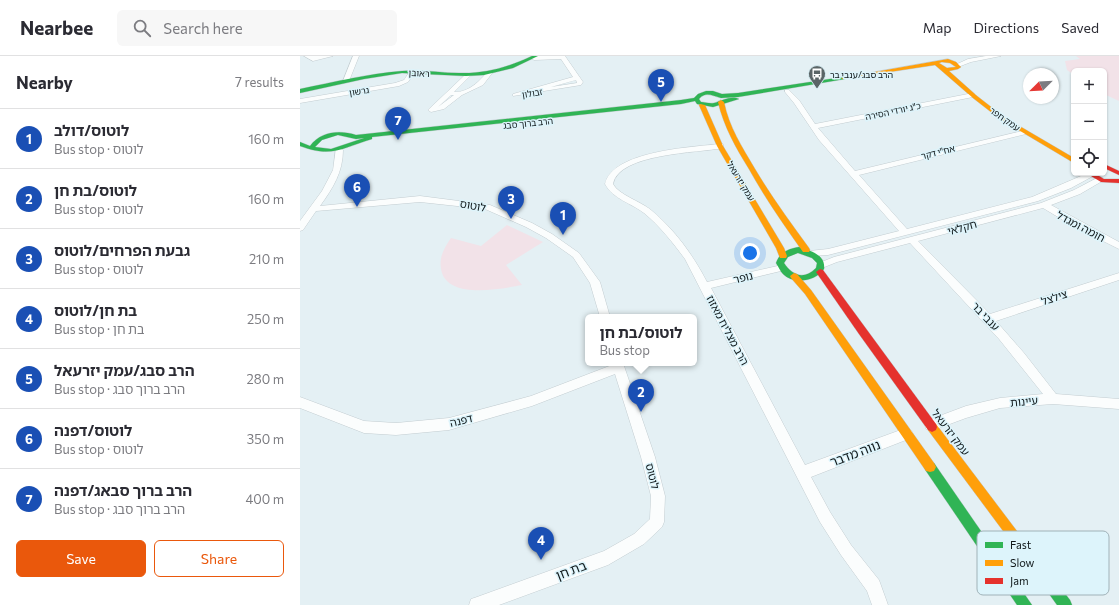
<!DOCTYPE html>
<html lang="en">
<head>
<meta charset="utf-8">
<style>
	:root { --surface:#fff; --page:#f7f7f7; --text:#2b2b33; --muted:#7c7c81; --line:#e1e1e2; --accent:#ea580c }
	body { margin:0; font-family:Commissioner,"Noto Sans Hebrew",sans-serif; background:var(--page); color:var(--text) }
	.controls { position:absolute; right:12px; top:12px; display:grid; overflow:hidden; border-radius:6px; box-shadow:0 1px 3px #0004 }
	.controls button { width:36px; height:36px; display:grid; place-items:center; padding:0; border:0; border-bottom:1px solid var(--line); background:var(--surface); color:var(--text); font:20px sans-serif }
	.compass { position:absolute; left:723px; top:12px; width:36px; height:36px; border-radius:50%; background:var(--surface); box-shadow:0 1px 3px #0004; rotate:246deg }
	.you { position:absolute; left:450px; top:197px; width:14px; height:14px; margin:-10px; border:3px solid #fff; border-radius:50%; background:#1a73e8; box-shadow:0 0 0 6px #1a73e833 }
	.badge { display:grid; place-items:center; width:26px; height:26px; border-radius:50%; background:var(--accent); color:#fff; font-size:13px; font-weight:700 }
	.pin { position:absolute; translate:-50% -33px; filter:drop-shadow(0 1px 2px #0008) }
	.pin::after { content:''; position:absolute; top:21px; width:14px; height:12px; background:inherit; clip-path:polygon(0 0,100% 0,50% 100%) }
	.popup { position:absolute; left:285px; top:258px; width:112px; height:52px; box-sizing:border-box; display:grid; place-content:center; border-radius:6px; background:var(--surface); filter:drop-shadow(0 1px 3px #0005); font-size:13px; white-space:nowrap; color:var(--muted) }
	.popup b { font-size:15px; color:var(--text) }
	.popup::after { content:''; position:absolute; left:50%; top:100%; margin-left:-8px; border:8px solid transparent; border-top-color:var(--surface) }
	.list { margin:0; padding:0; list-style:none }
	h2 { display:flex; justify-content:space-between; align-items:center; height:52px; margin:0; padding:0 16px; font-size:17px }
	h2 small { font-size:13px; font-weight:400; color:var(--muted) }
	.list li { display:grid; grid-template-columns:26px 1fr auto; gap:12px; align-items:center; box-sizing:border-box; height:60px; padding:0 16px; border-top:1px solid var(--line) }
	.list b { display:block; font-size:15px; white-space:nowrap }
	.list p { margin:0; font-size:13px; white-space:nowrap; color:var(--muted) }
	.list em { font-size:13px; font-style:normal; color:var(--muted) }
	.actions { display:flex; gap:8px; padding:12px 16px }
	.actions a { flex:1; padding:9px 0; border:1px solid var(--accent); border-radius:6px; text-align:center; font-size:14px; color:var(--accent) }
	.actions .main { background:var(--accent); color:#fff }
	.icon { flex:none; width:22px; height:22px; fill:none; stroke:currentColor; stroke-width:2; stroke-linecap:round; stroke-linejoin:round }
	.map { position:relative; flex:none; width:819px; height:549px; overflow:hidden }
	header { display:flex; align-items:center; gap:24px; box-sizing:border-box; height:56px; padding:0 20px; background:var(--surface); border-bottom:1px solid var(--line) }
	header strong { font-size:19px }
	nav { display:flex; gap:22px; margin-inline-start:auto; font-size:14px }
	.search { width:280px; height:36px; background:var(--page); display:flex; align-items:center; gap:10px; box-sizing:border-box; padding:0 14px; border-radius:6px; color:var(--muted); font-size:15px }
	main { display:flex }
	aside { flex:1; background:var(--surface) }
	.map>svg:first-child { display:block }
	.green { fill:#f2e2e8 }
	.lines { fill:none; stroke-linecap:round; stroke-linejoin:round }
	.street-casing { stroke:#c3cdd1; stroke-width:1 }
	.fast-casing { stroke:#c3cdd1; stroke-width:1 }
	.slow-casing { stroke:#c3cdd1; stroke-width:1 }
	.jam-casing { stroke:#c3cdd1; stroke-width:1 }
	.street { fill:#fbfdfd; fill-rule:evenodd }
	.fast { fill:#30b455; fill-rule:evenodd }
	.slow { fill:#ff9f0a; fill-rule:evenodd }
	.jam { fill:#e5322d; fill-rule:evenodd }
	.labels { text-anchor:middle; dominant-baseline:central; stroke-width:3; stroke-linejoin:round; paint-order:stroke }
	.far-street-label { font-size:9px; fill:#10181a; stroke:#ddf4fb }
	.far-poi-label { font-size:9px; fill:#10181a; stroke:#ddf4fb; text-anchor:start }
	.street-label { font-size:11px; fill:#10181a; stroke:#ddf4fb }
	.near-street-label { font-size:13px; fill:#10181a; stroke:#ddf4fb }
	.key { fill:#ddf4fb; stroke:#a0b2b8; stroke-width:1 }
	.key-label { font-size:11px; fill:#10181a }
</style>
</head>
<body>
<header>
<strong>Nearbee</strong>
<div class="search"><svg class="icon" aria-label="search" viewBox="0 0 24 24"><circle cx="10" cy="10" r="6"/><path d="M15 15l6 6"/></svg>Search here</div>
<nav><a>Map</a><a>Directions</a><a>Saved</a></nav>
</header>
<main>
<aside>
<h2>Nearby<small>7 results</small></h2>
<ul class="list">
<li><span class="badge" style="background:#1a4fb4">1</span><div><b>לוטוס/דולב</b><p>Bus stop · לוטוס</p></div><em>160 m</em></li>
<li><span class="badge" style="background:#1a4fb4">2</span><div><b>לוטוס/בת חן</b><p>Bus stop · לוטוס</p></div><em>160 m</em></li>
<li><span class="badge" style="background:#1a4fb4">3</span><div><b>גבעת הפרחים/לוטוס</b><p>Bus stop · לוטוס</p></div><em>210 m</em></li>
<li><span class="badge" style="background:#1a4fb4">4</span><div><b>בת חן/לוטוס</b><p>Bus stop · בת חן</p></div><em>250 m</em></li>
<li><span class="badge" style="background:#1a4fb4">5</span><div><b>הרב סבג/עמק יזרעאל</b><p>Bus stop · הרב ברוך סבג</p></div><em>280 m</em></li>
<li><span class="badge" style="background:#1a4fb4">6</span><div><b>לוטוס/דפנה</b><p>Bus stop · לוטוס</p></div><em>350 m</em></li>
<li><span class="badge" style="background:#1a4fb4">7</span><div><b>הרב ברוך סבאג/דפנה</b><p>Bus stop · הרב ברוך סבג</p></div><em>400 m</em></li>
</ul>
<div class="actions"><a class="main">Save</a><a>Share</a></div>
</aside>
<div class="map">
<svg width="819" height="549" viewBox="0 0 819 549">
	<rect width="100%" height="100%" fill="#e4f0f4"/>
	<g class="green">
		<polygon points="776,0 819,0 819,45 804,38 804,15 774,15 774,19 767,14 765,5 780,3"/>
		<path d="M207 169 243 186 206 209 222 229C200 233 146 244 141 213 139 201 144 192 151 182L181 190Z"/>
	</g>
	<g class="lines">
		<g class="street-casing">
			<g id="street">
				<polygon points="4,0 33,0 13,5"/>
				<polygon points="53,0 59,0 49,25 44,26 43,25"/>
				<path d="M265 0 283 26 281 29 213 40V38L273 21 261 3 234 4 231 2 234 0ZM276 24 277 27 251 31Z"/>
				<polygon points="686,0 701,0 671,6 658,11 655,9 668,3"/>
				<polygon points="110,15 115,16 108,26 99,30 0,47 0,43 95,27 104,24"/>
				<path d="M188 15 193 16 183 29 162 39 144 53 131 56 128 54 166 18 171 19 154 36C168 37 180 25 188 15ZM151 39H154L138 51Z"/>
				<polygon points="485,34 489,34 499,44 515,68 673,37 676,39 673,41 518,72 555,115 726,74 726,78 559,119 607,173 732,141 788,117 794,117 795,119 771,132 738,145 528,199 512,200 507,197 509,195 528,193 599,175 519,84 494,47 485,36"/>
				<path d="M420 88H423V92C398 97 319 97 313 128 319 139 340 145 351 154 375 174 393 199 407 226L482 209 485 210 487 212 485 214 411 232 505 409 606 372 611 374 613 378 611 382 511 421 530 456 551 489 579 524 588 549H572L567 535 541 499 520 466 385 203C373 187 360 170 344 157 331 147 313 143 305 128 312 95 392 91 420 88Z"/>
				<path d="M36 92H39L43 94C43 116 33 132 20 150L120 140 190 149 232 167 252 178 279 197 300 226 310 261H300L290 227 273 201 246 182 226 171 185 153 120 146 16 155 3 174 0 175V165L22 135 33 114Z"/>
				<polygon points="797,122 803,122 804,124 780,138 751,149 819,186 819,193 773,170 743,152 618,185 690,258 819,217 819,224 696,265 724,297 756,338 819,343 819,353 753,348 700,352 666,362 631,375 626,373 625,369 626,365 666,350 700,342 743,338 699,283 610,187 537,206 522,212 517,209 519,207 534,201 741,147 774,134"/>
				<polygon points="311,307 323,307 355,401 365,440 364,466 362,471 344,488 308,509 199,549 169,549 171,543 177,541 304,495 334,478 350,463 351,440 341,401 315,318 232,350 149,374 96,379 64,377 0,352 0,341 64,365 96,367 149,362 231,340 312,309"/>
			</g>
		</g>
		<g class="fast-casing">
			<g id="fast">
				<path d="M232 0H238L213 12 184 19 166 20 102 17 64 23 0 37V33C34 26 67 18 102 15 121 13 140 17 159 17 185 18 209 11 232 0Z"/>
				<path d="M543 21H545V23L438 41C433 41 426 42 421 42 412 40 406 35 399 43L401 46C405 46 410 48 414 47 421 45 432 39 439 43L413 51 397 48 395 45 381 48 72 81V83C42 92 32 102 0 90V86L10 90C21 75 40 74 56 79L381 44 394 42 398 38 406 35H413L422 38 438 37ZM38 79 56 83 64 82 31 93 15 91 22 84Z"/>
				<path d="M499 191C511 195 526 199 524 213 516 225 494 229 483 218 480 215 478 210 476 207 480 196 488 193 499 191ZM498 197 512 202 517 207 516 212C504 224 493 220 484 207L488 201Z"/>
				<polygon points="630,406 634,407 732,549 717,549 626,415 624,411 626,407"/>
				<polygon points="731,497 735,499 770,544 772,549 757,549 727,507 725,503 727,499"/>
			</g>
		</g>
		<g class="slow-casing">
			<g id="slow">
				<path d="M648 3 656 6 661 11 658 13 649 15 677 40 704 61 774 102V107L700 63 673 42 635 9 543 23 541 22ZM642 6 650 7 656 11 647 12 639 7Z"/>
				<path d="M421 44 424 46C429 71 442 91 455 113 471 140 490 166 509 192L510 194 509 196H503C484 169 465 142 449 113 436 92 424 71 418 46Z"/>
				<polygon points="400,48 405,49 423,90 484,192 487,200 486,202 480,202 476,192 417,90 399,49"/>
				<polygon points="494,217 497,218 511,234 634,407 636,411 634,415 630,416 626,415 505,238 491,222 490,220"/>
				<polygon points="632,366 636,368 735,499 737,503 735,507 731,509 727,507 628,374 627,371 628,368"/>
			</g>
		</g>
		<g class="jam-casing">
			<g id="jam">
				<polygon points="804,108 819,115 819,119 804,112"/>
				<polygon points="786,117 794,117 804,123 819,123 819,127 801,126"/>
				<polygon points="520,213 523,214 636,368 637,371 636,374 632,376 628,374 559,278 516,216"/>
			</g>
		</g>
		<use href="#street" class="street"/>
		<use href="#fast" class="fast"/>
		<use href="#slow" class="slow"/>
		<use href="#jam" class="jam"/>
	</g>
	<defs>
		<g id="bus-pin" transform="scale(0.9)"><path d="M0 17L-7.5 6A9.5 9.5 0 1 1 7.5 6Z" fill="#5a6466" stroke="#ddf4fb"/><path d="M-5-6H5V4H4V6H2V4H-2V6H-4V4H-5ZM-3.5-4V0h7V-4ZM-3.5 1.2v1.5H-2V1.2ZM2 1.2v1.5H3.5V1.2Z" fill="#fff"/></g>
	</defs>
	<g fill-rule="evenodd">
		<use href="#bus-pin" x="517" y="18"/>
	</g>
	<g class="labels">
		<g class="far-street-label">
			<text transform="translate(119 17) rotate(3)">ראובן</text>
			<text transform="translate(59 35) rotate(-9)">גרשון</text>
			<text transform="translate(232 37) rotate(-9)">זבולון</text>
			<text transform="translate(593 55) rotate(-12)">כ"ג יורדי הסירה</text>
			<text transform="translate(705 63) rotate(35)">עמק חפר</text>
			<text transform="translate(228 67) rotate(-6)">הרב ברוך סבג</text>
			<text transform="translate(638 96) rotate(-14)">אח"י דקר</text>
			<text transform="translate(441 125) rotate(59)">עמק יזרעאל</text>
		</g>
		<g class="far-poi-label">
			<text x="530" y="18">הרב סבג/ענבי בר</text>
		</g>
		<g class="street-label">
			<text transform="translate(173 149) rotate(10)">לוטוס</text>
			<text transform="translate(781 170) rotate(28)">חומה ומגדל</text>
			<text transform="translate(662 171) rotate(-15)">חקלאי</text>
			<text transform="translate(443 221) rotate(-14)">נופר</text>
			<text transform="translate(754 241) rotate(-18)">צילצל</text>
			<text transform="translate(686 260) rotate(46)">ענבי בר</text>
			<text transform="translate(428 274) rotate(62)">הרב מצליח מאזוז</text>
			<text transform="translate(724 345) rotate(-5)">עיינות</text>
			<text transform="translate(161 364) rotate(-13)">דפנה</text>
			<text transform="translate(651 376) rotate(53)">עמק יזרעאל</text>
			<text transform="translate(353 420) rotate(76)">לוטוס</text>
		</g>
		<g class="near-street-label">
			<text transform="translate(555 397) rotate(-21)">נווה מדבר</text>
			<text transform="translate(271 514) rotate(-21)">בת חן</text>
		</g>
	</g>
	<rect x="677" y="475" width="132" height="64" rx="6" class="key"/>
	<rect x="685" y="486" width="18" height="6" fill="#30b455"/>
	<rect x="685" y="504" width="18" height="6" fill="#ff9f0a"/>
	<rect x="685" y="522" width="18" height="6" fill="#e5322d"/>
	<g class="key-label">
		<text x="710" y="493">Fast</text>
		<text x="710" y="511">Slow</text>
		<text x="710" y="529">Jam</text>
	</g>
</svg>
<div class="controls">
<button>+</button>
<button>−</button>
<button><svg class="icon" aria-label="locate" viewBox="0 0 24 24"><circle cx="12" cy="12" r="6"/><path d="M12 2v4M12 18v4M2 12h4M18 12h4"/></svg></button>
</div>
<svg class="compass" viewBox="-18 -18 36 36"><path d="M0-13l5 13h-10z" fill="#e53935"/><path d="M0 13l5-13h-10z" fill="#7c7c81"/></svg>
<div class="you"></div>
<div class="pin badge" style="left:263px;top:179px;background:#1a4fb4">1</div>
<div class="pin badge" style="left:341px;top:356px;background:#1a4fb4">2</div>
<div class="popup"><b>לוטוס/בת חן</b>Bus stop</div>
<div class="pin badge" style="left:211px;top:163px;background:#1a4fb4">3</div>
<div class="pin badge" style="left:241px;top:504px;background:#1a4fb4">4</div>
<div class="pin badge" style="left:361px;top:46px;background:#1a4fb4">5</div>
<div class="pin badge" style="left:57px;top:151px;background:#1a4fb4">6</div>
<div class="pin badge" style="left:98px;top:84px;background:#1a4fb4">7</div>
</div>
</main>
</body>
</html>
